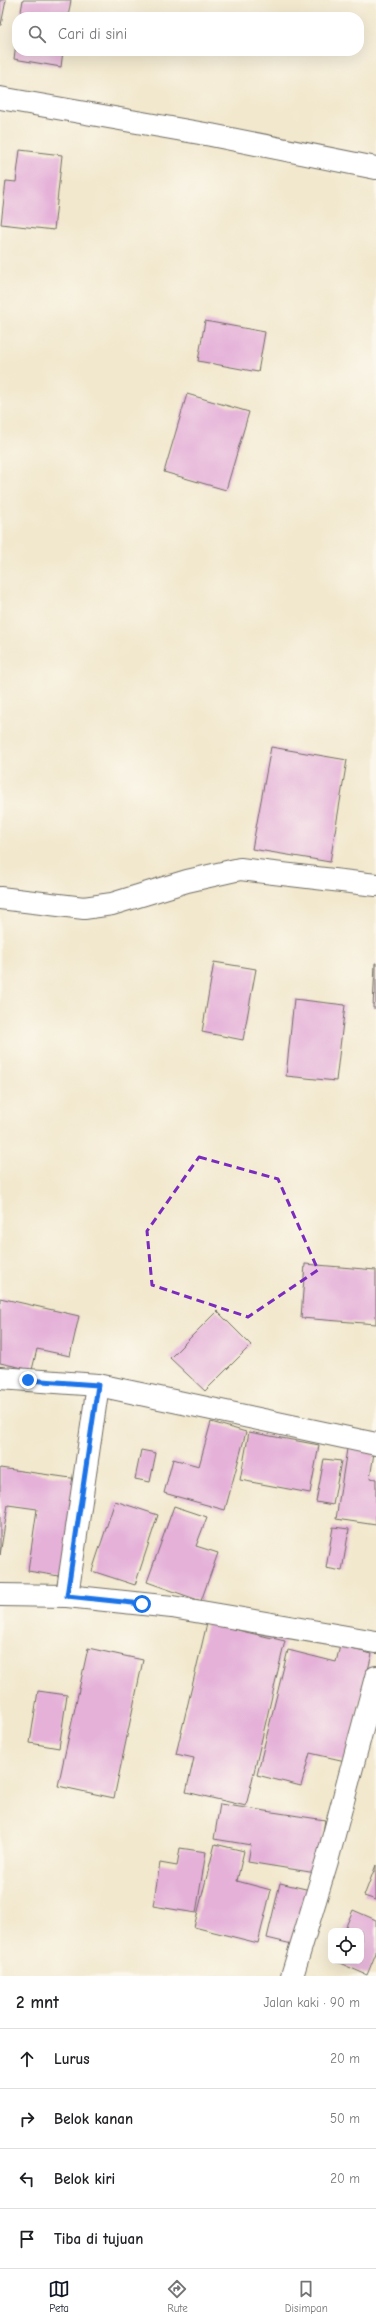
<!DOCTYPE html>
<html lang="id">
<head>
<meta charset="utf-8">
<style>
	:root { --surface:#fff; --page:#f6f6f6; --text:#202124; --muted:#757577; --line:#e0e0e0; --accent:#111827 }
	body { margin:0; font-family:"Comic Neue",sans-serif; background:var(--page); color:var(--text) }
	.controls { position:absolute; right:12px; bottom:12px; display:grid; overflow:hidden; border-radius:8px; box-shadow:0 4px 16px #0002 }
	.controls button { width:36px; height:36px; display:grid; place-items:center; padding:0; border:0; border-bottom:1px solid var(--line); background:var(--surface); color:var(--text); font:20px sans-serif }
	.stop { position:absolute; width:12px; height:12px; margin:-9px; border:3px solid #1a73e8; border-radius:50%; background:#fff }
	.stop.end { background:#1a73e8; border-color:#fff; box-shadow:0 1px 4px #0008 }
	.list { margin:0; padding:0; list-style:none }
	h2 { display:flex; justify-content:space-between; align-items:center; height:52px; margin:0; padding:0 16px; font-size:17px }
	h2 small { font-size:13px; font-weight:400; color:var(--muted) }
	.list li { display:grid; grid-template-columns:26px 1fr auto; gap:12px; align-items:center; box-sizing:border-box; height:60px; padding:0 16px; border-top:1px solid var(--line) }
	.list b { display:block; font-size:15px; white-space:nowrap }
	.list em { font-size:13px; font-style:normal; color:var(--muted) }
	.icon { flex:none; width:22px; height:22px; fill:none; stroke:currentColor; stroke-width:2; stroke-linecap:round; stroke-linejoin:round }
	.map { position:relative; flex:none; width:376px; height:1976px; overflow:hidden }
	.search { position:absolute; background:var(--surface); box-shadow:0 4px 16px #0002; left:12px; right:12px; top:12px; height:44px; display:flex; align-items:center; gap:10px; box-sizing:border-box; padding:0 14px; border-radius:16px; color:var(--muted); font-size:15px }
	.sheet { height:292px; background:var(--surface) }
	nav { display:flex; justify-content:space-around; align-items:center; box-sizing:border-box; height:56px; border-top:1px solid var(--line); background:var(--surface); font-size:11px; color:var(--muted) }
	nav a { display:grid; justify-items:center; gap:2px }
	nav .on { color:var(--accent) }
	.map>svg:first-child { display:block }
	.building { fill:#e5b1d9 }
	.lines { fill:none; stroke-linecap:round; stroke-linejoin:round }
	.street-casing { stroke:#716d64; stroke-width:24 }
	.street { stroke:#fff; stroke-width:22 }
	.route { stroke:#1a73e8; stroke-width:5 }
	.marked { fill:none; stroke:#7b2cbf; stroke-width:3; stroke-dasharray:8 5; stroke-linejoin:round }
</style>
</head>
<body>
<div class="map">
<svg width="376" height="1976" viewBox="0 0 376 1976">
	<rect width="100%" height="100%" fill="#fbf7ec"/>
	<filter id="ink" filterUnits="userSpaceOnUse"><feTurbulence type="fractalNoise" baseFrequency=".025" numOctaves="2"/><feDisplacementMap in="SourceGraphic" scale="8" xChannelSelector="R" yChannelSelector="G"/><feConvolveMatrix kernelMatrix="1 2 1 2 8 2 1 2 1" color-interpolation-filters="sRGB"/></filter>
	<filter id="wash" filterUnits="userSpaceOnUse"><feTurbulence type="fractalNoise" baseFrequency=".012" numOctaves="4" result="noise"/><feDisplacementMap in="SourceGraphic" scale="16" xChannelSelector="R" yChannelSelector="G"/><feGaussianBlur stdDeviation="0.9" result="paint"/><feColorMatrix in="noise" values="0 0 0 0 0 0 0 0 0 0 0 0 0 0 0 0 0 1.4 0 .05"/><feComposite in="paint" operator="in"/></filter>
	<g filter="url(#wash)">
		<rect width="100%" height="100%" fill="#f2e8ce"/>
		<g id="blocks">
			<g class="building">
				<polygon points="0,0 6,0 1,25 0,25"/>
				<polygon points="23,0 71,0 68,17 20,17"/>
				<polygon points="16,43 17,51 63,51 61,67 14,59"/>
				<polygon points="20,150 62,155 54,230 1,224 6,181 16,182"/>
				<polygon points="205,321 265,332 258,372 198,361"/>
				<polygon points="187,394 249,412 226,490 164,472"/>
				<polygon points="271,747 347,760 330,862 252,849"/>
				<polygon points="214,962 256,969 243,1040 202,1032"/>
				<polygon points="375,963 376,963 376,1008 373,1008"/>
				<polygon points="294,999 345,1005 336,1081 286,1076"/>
				<polygon points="305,1264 376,1270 376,1324 301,1318"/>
				<polygon points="0,1298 79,1316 70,1356 37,1349 32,1370 0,1363"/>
				<polygon points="217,1311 251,1345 205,1391 170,1358"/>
				<polygon points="211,1422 246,1432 225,1510 164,1493 173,1459 199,1466"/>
				<polygon points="249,1432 319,1445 310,1493 240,1480"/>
				<polygon points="347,1449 374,1453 370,1478 376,1479 376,1525 336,1519"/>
				<polygon points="141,1450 156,1453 150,1482 135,1479"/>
				<polygon points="324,1459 341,1461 333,1505 316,1502"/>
				<polygon points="0,1468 78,1479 65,1577 28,1571 37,1509 8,1505 0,1555"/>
				<polygon points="115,1501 158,1515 135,1585 92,1571"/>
				<polygon points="174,1506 207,1517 196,1546 218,1553 201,1601 147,1582"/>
				<polygon points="333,1527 349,1529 342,1571 326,1568"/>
				<polygon points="207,1623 285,1641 246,1806 186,1792 194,1758 176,1754"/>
				<polygon points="340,1646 372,1654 345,1761 310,1753 301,1786 257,1775 288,1650 336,1662"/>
				<polygon points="88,1648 143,1660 114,1798 58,1786"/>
				<polygon points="38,1691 67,1695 59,1748 30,1743"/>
				<polygon points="220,1804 325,1820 316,1873 248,1862 251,1845 214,1839"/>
				<polygon points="215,1844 244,1851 237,1881 271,1890 258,1943 194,1927"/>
				<polygon points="180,1848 206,1852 196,1913 153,1906 160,1863 177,1866"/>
				<polygon points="376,1865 376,1900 364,1896"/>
				<polygon points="280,1883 310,1890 296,1945 267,1938"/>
				<polygon points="353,1910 376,1920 376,1953 367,1975 335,1961 361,1961 361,1931 344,1931"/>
			</g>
		</g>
	</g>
	<g filter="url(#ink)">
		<use href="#blocks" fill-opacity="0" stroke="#716d64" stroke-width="1"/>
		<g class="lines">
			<g class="street-casing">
				<g id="street">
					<polyline points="0,98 211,135 376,168"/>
					<polyline points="0,898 84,908 112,904 187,881 240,869 376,885"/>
					<polyline points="0,1378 98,1385 376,1444"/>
					<polyline points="0,1595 67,1596 172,1607 376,1642"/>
					<polyline points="67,1596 98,1385"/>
					<polyline points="292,1976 327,1861 376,1677"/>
				</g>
			</g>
			<use href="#street" class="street"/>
		</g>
	</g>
	<g class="lines" filter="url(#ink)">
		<polyline class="route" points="28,1380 98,1385 67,1596 142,1604"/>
	</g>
	<path class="marked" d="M199 1157 278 1179 318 1270 248 1317 152 1285 147 1231Z"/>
</svg>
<div class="controls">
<button><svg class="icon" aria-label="locate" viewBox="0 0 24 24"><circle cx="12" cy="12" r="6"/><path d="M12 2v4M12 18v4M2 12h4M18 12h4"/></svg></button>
</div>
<div class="stop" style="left:142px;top:1604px"></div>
<div class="stop end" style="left:28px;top:1380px"></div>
<div class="search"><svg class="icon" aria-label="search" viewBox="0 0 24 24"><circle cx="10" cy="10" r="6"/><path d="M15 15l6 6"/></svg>Cari di sini</div>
</div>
<section class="sheet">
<h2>2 mnt<small>Jalan kaki · 90 m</small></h2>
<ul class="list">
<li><svg class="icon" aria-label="ahead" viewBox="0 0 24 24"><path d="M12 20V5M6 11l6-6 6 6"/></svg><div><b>Lurus</b></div><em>20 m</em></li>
<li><svg class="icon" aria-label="right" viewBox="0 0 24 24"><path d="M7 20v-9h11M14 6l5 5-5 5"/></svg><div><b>Belok kanan</b></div><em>50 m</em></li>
<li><svg class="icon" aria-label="left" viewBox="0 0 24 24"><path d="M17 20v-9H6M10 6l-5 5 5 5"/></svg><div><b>Belok kiri</b></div><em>20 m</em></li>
<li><svg class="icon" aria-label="arrive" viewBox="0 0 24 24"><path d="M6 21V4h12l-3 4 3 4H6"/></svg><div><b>Tiba di tujuan</b></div></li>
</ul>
</section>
<nav>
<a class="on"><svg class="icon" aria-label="map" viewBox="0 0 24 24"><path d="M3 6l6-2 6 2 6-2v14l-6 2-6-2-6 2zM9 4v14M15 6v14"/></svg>Peta</a>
<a><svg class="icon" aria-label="directions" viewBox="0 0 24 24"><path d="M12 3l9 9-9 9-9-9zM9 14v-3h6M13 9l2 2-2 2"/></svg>Rute</a>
<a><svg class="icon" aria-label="saved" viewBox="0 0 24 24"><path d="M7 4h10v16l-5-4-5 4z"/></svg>Disimpan</a>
</nav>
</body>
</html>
